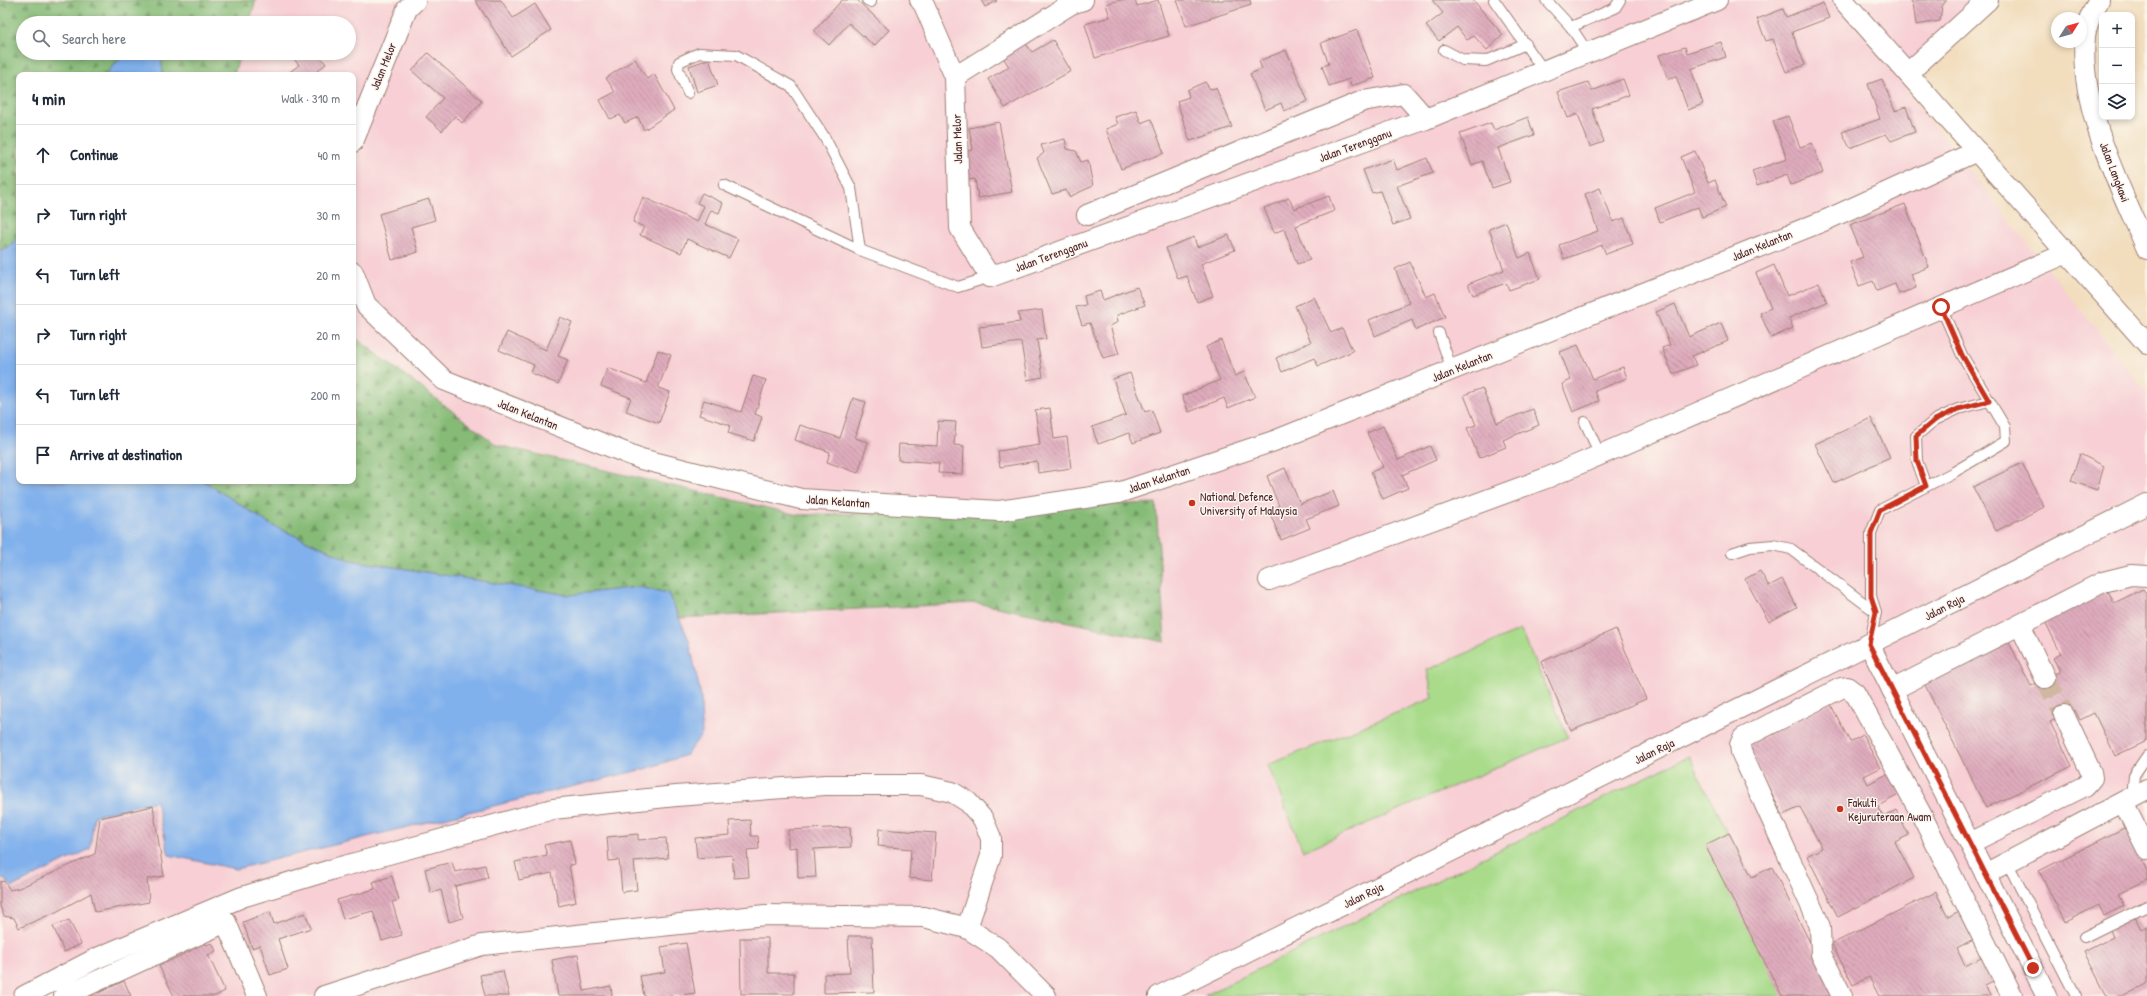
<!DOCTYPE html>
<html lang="en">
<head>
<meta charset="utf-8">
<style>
	:root { --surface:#fff; --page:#f2f2f3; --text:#1f2937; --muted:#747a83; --line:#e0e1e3 }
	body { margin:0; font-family:"Patrick Hand",sans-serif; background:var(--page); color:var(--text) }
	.controls { position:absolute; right:12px; top:12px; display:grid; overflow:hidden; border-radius:8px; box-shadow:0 2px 6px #0003 }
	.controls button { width:36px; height:36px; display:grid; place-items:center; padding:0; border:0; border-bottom:1px solid var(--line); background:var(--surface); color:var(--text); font:20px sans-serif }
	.compass { position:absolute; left:2051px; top:12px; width:36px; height:36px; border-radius:50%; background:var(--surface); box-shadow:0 2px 6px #0003; rotate:53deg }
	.stop { position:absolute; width:12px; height:12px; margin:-9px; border:3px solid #c8321e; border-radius:50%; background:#fff }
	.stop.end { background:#c8321e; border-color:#fff; box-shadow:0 1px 4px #0008 }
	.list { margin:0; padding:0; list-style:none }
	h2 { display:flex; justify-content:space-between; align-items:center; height:52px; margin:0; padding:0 16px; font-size:17px }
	h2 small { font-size:13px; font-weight:400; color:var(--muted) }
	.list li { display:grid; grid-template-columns:26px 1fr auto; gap:12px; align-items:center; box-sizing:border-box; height:60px; padding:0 16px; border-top:1px solid var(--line) }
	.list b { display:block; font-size:15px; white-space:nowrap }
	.list em { font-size:13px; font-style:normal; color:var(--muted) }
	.icon { flex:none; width:22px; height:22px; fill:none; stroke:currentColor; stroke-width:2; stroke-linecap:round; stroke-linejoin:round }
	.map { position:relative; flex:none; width:2147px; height:996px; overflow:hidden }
	.search { position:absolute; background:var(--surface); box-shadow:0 2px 6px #0003; left:16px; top:16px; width:340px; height:44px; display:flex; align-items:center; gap:10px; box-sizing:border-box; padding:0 14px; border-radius:22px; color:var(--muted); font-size:15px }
	.panel { position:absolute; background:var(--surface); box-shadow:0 2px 6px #0003; left:16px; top:72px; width:340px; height:412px; border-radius:8px }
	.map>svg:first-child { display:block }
	.built { fill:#f7cfd4 }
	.forest { fill:url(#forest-firs); stroke:#686d51 }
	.garden { fill:#a9db8b; stroke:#7a7d5b }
	.water { fill:#81b1ec; stroke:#66688c }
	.building { fill:url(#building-back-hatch) }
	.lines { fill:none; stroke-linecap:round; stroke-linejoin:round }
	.street-tunnel { stroke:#d0b7a0; stroke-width:20; stroke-dasharray:20 10; stroke-linecap:butt }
	.lane-casing { stroke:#9e7e74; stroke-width:12 }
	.street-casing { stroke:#9e7e74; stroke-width:22 }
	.lane { stroke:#fff; stroke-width:10 }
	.street { stroke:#fff; stroke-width:20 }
	.route { stroke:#c8321e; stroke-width:5 }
	.poi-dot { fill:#c8321e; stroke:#fbf7ec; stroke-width:1.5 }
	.labels { text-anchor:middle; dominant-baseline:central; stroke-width:3; stroke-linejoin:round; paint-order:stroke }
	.street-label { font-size:12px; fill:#4a1f2b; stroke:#fbf7ec }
	.poi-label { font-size:12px; fill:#4a1f2b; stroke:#fbf7ec; text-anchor:start }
</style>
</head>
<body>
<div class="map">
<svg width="2147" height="996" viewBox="0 0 2147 996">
	<defs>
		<pattern id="forest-firs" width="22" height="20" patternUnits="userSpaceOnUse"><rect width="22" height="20" fill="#86bb77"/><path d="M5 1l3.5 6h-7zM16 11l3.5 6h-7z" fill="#709762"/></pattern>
		<pattern id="building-back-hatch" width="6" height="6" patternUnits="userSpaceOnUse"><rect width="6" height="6" fill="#dfacbd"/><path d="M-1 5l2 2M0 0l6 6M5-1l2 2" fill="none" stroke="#b78b9a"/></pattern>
	</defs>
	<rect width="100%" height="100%" fill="#fbf7ec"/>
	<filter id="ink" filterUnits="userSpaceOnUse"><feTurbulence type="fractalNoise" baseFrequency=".025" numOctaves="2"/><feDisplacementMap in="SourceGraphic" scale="8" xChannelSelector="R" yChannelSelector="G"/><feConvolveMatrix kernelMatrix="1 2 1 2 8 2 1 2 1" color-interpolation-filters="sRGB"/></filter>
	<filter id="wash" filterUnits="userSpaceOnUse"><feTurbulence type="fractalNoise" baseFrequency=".012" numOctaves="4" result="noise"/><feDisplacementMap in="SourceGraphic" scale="16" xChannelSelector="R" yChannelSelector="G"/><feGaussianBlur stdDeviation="0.9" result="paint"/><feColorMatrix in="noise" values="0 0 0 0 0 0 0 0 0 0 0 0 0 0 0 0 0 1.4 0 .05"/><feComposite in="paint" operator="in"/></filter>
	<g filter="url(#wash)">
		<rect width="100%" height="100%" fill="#f2ddbd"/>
		<polygon class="built" points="0,0 2002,0 1905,90 2147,393 2147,996 0,996 0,879 94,816 156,801 169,855 236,869 701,696 689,640 680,618 204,481 353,481 353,75 163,75 161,56 156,53 349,53 349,23 23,23 23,53 125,53 105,75 19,75 19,236 0,250"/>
		<g class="forest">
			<polygon points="0,0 256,0 249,23 23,23 23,53 125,53 105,75 19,75 19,236 9,247 0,250"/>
			<polygon points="156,53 240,53 234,75 163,75 161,56"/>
			<polygon points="353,336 497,445 798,515 1156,503 1165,642 977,603 680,618 668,593 638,587 569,595 350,560 271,525 204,481 353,481"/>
		</g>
		<g class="garden">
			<polygon points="1521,630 1568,737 1303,851 1268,765 1433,698 1427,670"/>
			<polygon points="1689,756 1808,996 1204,996"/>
		</g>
		<g class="water">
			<polygon points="125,53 156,53 161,56 163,75 105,75"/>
			<polygon points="19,236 19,481 204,481 271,525 350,560 569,595 638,587 668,593 689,640 701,696 702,734 686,755 648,768 236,869 169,855 156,801 94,816 90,849 12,887 3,878 0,879 0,250 9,247"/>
		</g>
		<g id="blocks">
			<g class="building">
				<polygon points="475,0 501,0 513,18 535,4 551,30 511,56"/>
				<polygon points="842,0 857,0 889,30 874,46 849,23 829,45 814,31"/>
				<polygon points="981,0 996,0 997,1 985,7"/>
				<polygon points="1120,0 1135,0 1137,6 1158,0 1169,36 1095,58 1085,24 1110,17 1106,4"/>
				<polygon points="1177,0 1250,0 1251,5 1186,26"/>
				<polygon points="1432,0 1473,0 1503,35 1487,50 1474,36 1467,40 1457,27 1439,41 1426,26 1443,13"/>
				<polygon points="1910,0 1947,0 1942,6 1940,21 1916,25 1913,3"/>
				<polygon points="1823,3 1829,18 1792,32 1805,65 1786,72 1773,39 1766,41 1757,19 1783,9 1786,17"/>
				<polygon points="1357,30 1375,78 1351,86 1349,79 1329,86 1322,66 1329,64 1321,43"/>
				<polygon points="1053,40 1071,71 1005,108 988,79 1009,67 1003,57 1026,44 1032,52"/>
				<polygon points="1721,42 1726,57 1691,69 1703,104 1688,110 1676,76 1668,79 1659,55 1685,47 1687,53"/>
				<polygon points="1286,50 1308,101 1284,111 1281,103 1265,110 1250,74 1262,69 1259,61"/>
				<polygon points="289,53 317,53 326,64 312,75 286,75 299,65"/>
				<polygon points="428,53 482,101 462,123 455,116 442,131 426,117 443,98 412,71"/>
				<polygon points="635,59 647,79 654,74 674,110 644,130 638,117 625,123 620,115 610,119 600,100 615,92 606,78"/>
				<polygon points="709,59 718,85 697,92 689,66"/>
				<polygon points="1623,79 1629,95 1592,109 1604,142 1590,147 1578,114 1568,118 1558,92 1588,82 1592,91"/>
				<polygon points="1882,79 1895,111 1906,107 1915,132 1891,141 1886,134 1850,148 1842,132 1880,119 1868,84"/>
				<polygon points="1205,82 1210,89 1216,88 1232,127 1190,141 1177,101 1189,97 1187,90"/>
				<polygon points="1136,110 1141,123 1151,119 1164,153 1121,169 1106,129 1118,124 1115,117"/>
				<polygon points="1788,116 1800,147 1812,143 1823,173 1791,185 1787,175 1757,186 1752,171 1787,159 1773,121"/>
				<polygon points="1528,117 1534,135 1498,148 1510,182 1492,188 1482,161 1472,165 1460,134 1491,123 1494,130"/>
				<polygon points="999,122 1012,192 978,198 975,179 968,180 963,152 973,150 969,128"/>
				<polygon points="1065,139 1067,149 1076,151 1081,162 1088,160 1093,186 1069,197 1066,190 1052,194 1037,158 1044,153 1041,145"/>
				<polygon points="1695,151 1708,183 1715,180 1726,207 1702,217 1698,207 1660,222 1655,208 1695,192 1681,157"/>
				<polygon points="1427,158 1433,173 1397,186 1410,219 1393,225 1380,191 1372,193 1363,170 1393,159 1397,170"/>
				<polygon points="1600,188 1613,222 1624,218 1633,244 1606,254 1602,245 1564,259 1559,245 1598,231 1585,194"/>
				<polygon points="702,193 723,203 719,213 711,210 705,224 738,239 729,258 687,239 681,253 640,235 644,227 633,222 643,197 697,222 704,206 697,203"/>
				<polygon points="1329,196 1334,211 1296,226 1310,260 1297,264 1284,229 1274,233 1264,208 1289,198 1294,209"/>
				<polygon points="429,199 435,220 411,227 418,252 392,260 379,214"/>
				<polygon points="1905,204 1929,267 1911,274 1916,288 1899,294 1895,284 1877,291 1873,281 1859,286 1850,262 1863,257 1850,225"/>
				<polygon points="1506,222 1519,258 1530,253 1540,279 1509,290 1506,283 1473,295 1468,284 1504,270 1489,229"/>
				<polygon points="1229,235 1235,250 1201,264 1213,296 1197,302 1187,276 1178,279 1166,248 1194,237 1197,247"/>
				<polygon points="1410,262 1426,297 1435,293 1445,317 1416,330 1412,320 1375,336 1369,320 1409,303 1395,269"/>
				<polygon points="1774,265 1787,296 1819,283 1827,302 1789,318 1793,328 1771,338 1760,313 1771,308 1756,273"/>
				<polygon points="1137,287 1145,305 1117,315 1118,322 1110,326 1119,354 1103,358 1090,323 1082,325 1076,307 1086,305 1084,296 1100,291 1103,300"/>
				<polygon points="1314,297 1331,333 1342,328 1353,351 1318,366 1314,358 1282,372 1276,358 1311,342 1295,306"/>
				<polygon points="1675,304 1689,337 1721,323 1728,341 1692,356 1696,365 1673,374 1662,348 1670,345 1656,312"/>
				<polygon points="1042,310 1046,339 1037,340 1043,377 1027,380 1021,342 982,347 979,327 1020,322 1018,313"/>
				<polygon points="560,317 572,322 558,356 568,360 558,384 531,373 534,365 499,350 507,332 546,350"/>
				<polygon points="1221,340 1235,376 1244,372 1255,397 1228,408 1224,398 1189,412 1182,396 1220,380 1206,347"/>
				<polygon points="1578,345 1593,379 1623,367 1627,378 1595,391 1599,401 1573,412 1562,384 1571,380 1560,352"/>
				<polygon points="658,350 671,355 658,388 670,392 659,423 626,411 631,398 601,386 608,368 646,383"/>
				<polygon points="1130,373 1145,412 1152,410 1160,433 1133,443 1129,433 1098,444 1092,427 1126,415 1113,379"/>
				<polygon points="753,376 766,380 755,414 762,417 754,441 728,433 730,425 699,415 704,400 741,412"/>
				<polygon points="1482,388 1497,423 1533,409 1539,425 1503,440 1506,447 1479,458 1467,428 1476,425 1464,395"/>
				<polygon points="853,398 866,402 855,438 868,442 858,473 827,462 830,452 795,440 800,425 840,438"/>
				<polygon points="1050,408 1054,439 1067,437 1071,468 1038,473 1037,461 1000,467 998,451 1040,445 1035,410"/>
				<polygon points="1871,418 1890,457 1834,483 1815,444"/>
				<polygon points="938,421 956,422 954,445 964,446 963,474 938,473 939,463 898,460 899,444 937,446"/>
				<polygon points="1383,426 1398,460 1430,446 1436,460 1402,475 1408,488 1383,499 1371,472 1383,467 1367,433"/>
				<polygon points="2080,454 2104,466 2097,490 2071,481"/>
				<polygon points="2022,463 2044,507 1996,531 1973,487"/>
				<polygon points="1285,468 1300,504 1333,491 1339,506 1306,519 1310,528 1281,540 1269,511 1279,506 1267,476"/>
				<polygon points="1760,571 1769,586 1782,579 1797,607 1769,622 1745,579"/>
				<polygon points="2104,584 2114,603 2143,589 2147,596 2147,741 2115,756 2094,713 2080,720 2075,710 2050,722 2072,766 1986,808 1924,683 2009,642 2031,686 2060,671 2053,658 2061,654 2042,615"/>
				<polygon points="1616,629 1646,699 1571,731 1541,662"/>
				<polygon points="1830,703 1850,742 1863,735 1880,768 1864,776 1868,784 1895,770 1906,791 1878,806 1884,817 1896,810 1909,835 1895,842 1914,878 1838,917 1807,856 1822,848 1800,807 1783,815 1747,746"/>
				<polygon points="153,806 164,876 147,879 149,902 95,912 91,893 56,912 19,928 14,918 4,916 0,906 0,882 4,881 10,890 19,888 95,854 100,818"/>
				<polygon points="750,820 751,836 758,836 759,849 747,850 749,877 734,878 732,855 697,858 695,838 730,835 729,821"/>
				<polygon points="850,827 851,847 814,849 816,877 798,878 797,847 788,848 788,830"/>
				<polygon points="2126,827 2147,869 2147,880 2118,894 2124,906 2104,916 2099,905 2065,922 2039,871"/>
				<polygon points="879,829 936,833 932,880 909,878 911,849 878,846"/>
				<polygon points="1729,833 1752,877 1772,867 1837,996 1782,996 1705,845"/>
				<polygon points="638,834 638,840 666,838 668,858 634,861 637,890 622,892 619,860 609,861 607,837"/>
				<polygon points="570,840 575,864 569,865 576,902 559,906 552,873 519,880 515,862 547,855 544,845"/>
				<polygon points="452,862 455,872 485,865 488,878 455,886 463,918 449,922 441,890 431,893 425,869"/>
				<polygon points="392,876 399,900 392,902 402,935 382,941 373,911 343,919 337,900 375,889 373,882"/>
				<polygon points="1936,892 1948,917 1961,910 1975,939 1957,949 1965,966 1983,957 1995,981 1985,986 1991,996 1879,996 1869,977 1853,985 1832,944"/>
				<polygon points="270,912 274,924 305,913 311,928 278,939 288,969 270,975 260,945 252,948 243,922"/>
				<polygon points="2134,915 2141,929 2147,926 2147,984 2124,996 2107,996 2084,952 2113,937 2109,927"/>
				<polygon points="69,920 81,944 64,952 53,926"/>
				<polygon points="848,936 872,936 874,992 824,993 824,974 850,973"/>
				<polygon points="203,938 206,945 212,943 216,951 208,955 225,991 215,996 174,996 159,966 191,951 188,945"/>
				<polygon points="740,938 768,938 768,973 794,973 794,994 741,994"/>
				<polygon points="686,943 695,993 675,996 644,996 640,976 665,972 661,947"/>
				<polygon points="578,955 584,991 611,986 612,996 558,996 552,960"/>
				<polygon points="503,971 509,996 485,996 480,975"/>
				<polygon points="124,981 131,996 68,996 93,983 98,993"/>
			</g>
		</g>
	</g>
	<g filter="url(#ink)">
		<use href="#blocks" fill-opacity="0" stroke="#9e7e74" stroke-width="1"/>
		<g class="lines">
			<polyline class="street-tunnel" points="2045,678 2064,715"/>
			<g class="lane-casing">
				<g id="lane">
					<polyline points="867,0 871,2"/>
					<polyline points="1494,0 1544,71"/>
					<polyline points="1546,0 1571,27 1588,53"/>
					<polyline points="1571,27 1615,8 1620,0"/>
					<polyline points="1444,50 1463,60 1486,61 1526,44"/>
					<polyline points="688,93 678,69 679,62 699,53 736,55 791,86 825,138 851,188 860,250"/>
					<polyline points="724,185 860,250 958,287 990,277"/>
					<polyline points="1439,333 1452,370"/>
					<polyline points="1585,422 1600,455"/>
					<polyline points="1926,486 1917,461 1916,436 1935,420 1958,409 1989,401"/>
					<polyline points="1732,553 1750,547 1773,545 1791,549 1876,612"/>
					<polyline points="1870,643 1876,612 1871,596 1871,533 1880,510 1954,472 2006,441 2005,427 1962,355 1941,307"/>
					<polyline points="2132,797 2134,775 2147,756"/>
					<polyline points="2007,862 2076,996"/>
					<polyline points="2084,937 2147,906"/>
				</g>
			</g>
			<g class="street-casing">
				<g id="street">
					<polyline points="920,0 924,5 955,77 960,228 990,277 1426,119 1717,0"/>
					<polyline points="1843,0 2147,344"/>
					<path d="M2099 0C2093 11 2086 24 2085 37 2078 105 2120 187 2147 249"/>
					<polyline points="1908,73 1988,0"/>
					<polyline points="955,77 1071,4 1083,0"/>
					<polyline points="353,142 407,9 416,0"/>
					<polyline points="1087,215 1363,101 1404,94 1426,119"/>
					<polyline points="353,272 366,305 444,380 641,459 801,499 999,511 1118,493 1274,441 1826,220 1977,151"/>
					<polyline points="1269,580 1549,477 2067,253"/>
					<polyline points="2020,625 2045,678"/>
					<polyline points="1869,644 2047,996"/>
					<polyline points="1892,690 2103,582 2131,575 2147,576"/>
					<polyline points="2123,802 2147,849"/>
					<polyline points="1970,843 2085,786 2092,778 2091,772 2064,715"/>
					<polyline points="1985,874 2147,789"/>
					<polyline points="24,996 95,959 242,897 337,868 553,809 676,796 825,785 921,785 952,792 968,802 983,819 991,838 991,856 967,928"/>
					<polyline points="64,996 226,922 257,996"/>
					<polyline points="324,996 482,945 765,915 924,917 967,928 998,948 1046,996"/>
					<polyline points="1159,996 1869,644 2147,504"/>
					<polyline points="1842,996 1821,954 1820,927 1817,919 1741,752 1740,745 1743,738 1841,688 1847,687 1855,693 1920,812 2012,996"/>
				</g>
			</g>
			<use href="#lane" class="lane"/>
			<use href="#street" class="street"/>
		</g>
	</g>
	<g class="lines" filter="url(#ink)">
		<polyline class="route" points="1941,307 1962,355 1989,401 1958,409 1935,420 1916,436 1917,461 1926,486 1880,510 1871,533 1871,596 1876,612 1869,644 2033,968"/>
	</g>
	<g class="poi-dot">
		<circle cx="1192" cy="503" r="4"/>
		<circle cx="1840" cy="809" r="4"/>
	</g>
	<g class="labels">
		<g class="street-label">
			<text transform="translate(383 66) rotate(-68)">Jalan Melor</text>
			<text transform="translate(957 139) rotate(-92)">Jalan Melor</text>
			<text transform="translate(1355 145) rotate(-20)">Jalan Terengganu</text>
			<text transform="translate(2115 172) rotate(69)">Jalan Langkawi</text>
			<text transform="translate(1762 245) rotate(-22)">Jalan Kelantan</text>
			<text transform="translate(1051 255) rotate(-20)">Jalan Terengganu</text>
			<text transform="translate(1462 366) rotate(-22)">Jalan Kelantan</text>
			<text transform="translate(528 414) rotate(22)">Jalan Kelantan</text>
			<text transform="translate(1159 479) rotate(-18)">Jalan Kelantan</text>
			<text transform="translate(838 501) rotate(4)">Jalan Kelantan</text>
			<text transform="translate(1944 607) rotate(-27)">Jalan Raja</text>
			<text transform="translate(1654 751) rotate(-26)">Jalan Raja</text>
			<text transform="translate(1363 895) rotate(-26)">Jalan Raja</text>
		</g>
		<g class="poi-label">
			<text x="1200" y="496">National Defence<tspan x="1200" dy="14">University of Malaysia</tspan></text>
			<text x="1848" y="802">Fakulti<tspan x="1848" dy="14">Kejuruteraan Awam</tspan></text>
		</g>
	</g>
</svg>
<div class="controls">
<button>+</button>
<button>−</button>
<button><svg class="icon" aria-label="layers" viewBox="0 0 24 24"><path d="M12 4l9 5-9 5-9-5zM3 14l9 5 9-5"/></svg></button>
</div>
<svg class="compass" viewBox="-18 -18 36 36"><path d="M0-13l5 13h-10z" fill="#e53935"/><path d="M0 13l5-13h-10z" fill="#747a83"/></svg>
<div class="stop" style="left:1941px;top:307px"></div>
<div class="stop end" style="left:2033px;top:968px"></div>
<div class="search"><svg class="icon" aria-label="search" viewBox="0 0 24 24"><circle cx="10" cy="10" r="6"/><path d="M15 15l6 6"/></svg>Search here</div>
<section class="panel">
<h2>4 min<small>Walk · 310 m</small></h2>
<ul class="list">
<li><svg class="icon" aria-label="ahead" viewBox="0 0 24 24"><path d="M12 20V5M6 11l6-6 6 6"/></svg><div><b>Continue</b></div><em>40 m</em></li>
<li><svg class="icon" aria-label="right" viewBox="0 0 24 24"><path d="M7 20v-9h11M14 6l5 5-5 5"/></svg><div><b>Turn right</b></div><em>30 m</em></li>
<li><svg class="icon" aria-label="left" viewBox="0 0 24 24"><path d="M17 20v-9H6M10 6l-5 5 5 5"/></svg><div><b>Turn left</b></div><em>20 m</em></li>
<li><svg class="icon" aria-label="right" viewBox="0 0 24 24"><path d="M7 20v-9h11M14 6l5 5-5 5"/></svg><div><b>Turn right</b></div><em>20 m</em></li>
<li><svg class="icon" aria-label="left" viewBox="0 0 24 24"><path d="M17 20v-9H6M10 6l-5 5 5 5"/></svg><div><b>Turn left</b></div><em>200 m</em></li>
<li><svg class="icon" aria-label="arrive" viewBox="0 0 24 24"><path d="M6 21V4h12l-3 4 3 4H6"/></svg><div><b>Arrive at destination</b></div></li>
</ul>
</section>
</div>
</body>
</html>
